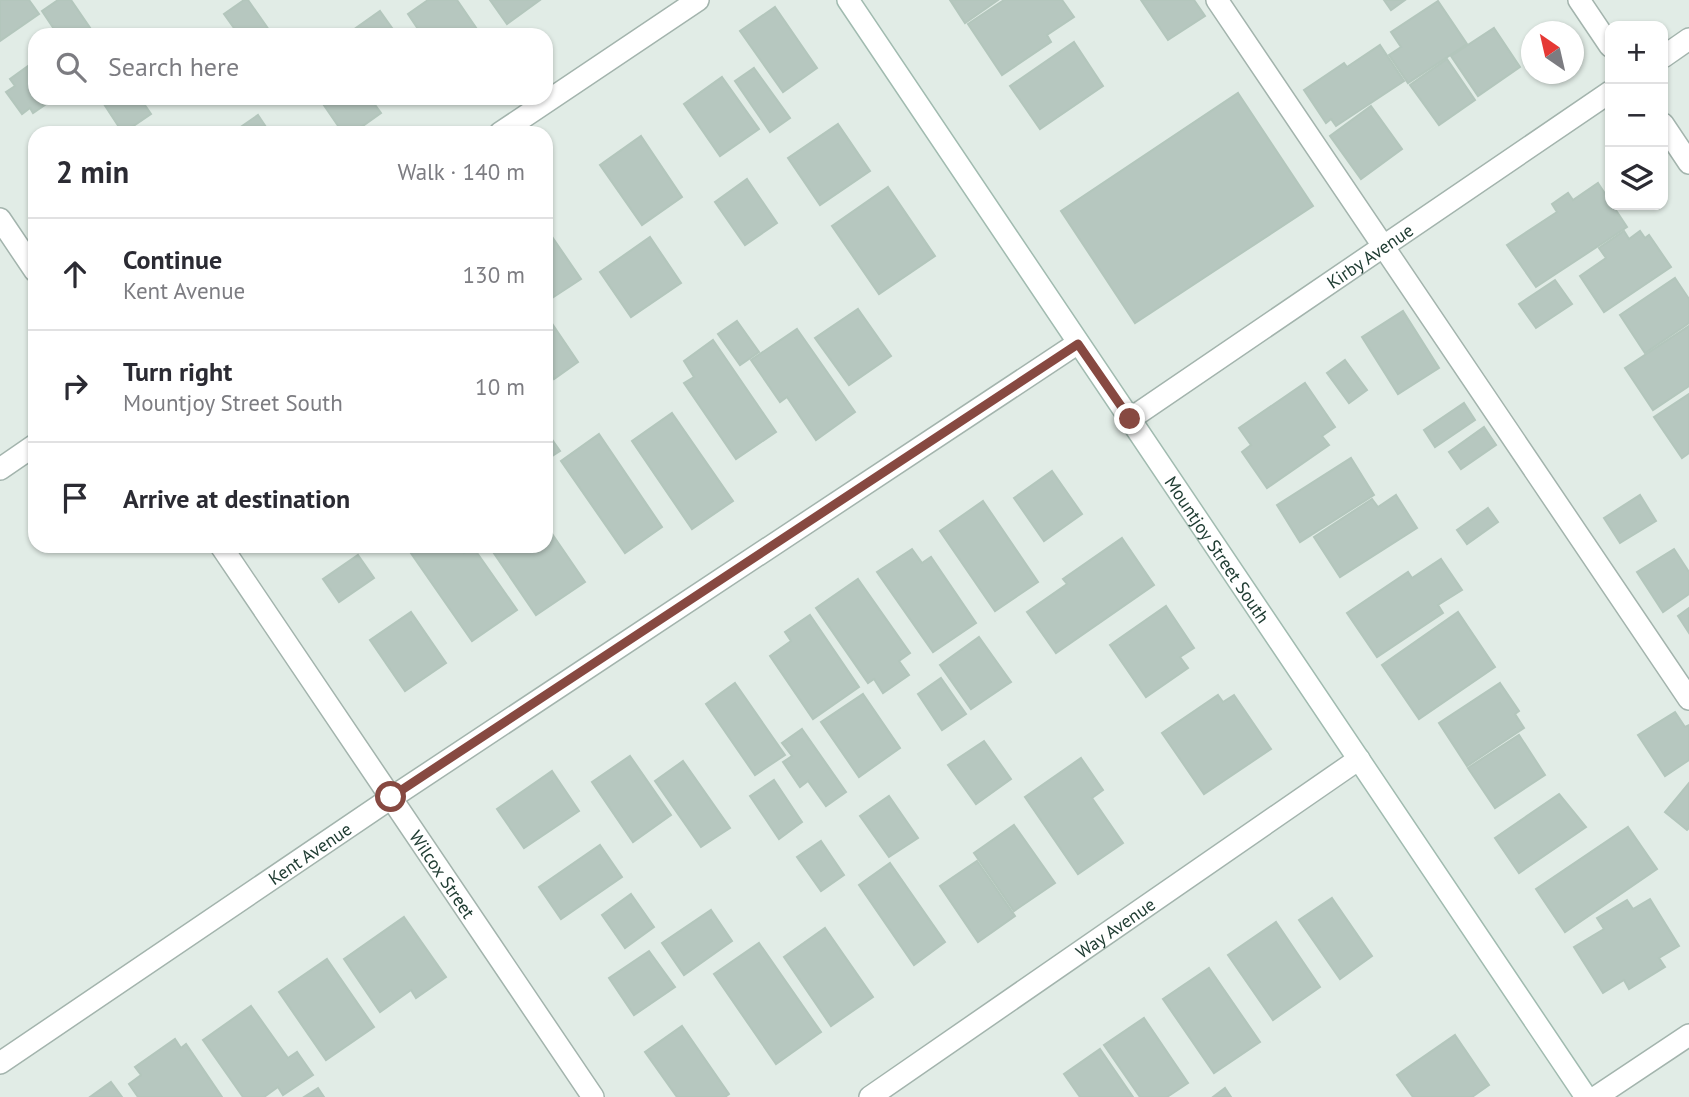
<!DOCTYPE html>
<html lang="en">
<head>
<meta charset="utf-8">
<style>
	:root { --surface:#fff; --page:#f2f2f3; --text:#2b2b33; --muted:#7c7c81; --line:#e1e1e2 }
	body { margin:0; font-family:"PT Sans",sans-serif; background:var(--page); color:var(--text) }
	.controls { position:absolute; right:21px; top:21px; display:grid; overflow:hidden; border-radius:14px; box-shadow:0 2px 5px #0004 }
	.controls button { width:63px; height:63px; display:grid; place-items:center; padding:0; border:0; border-bottom:2px solid var(--line); background:var(--surface); color:var(--text); font:35px sans-serif }
	.compass { position:absolute; left:1521px; top:21px; width:63px; height:63px; border-radius:50%; background:var(--surface); box-shadow:0 2px 5px #0004; rotate:326deg }
	.stop { position:absolute; width:21px; height:21px; margin:-16px; border:5px solid #874941; border-radius:50%; background:#fff }
	.stop.end { background:#874941; border-color:#fff; box-shadow:0 2px 7px #0008 }
	.list { margin:0; padding:0; list-style:none }
	h2 { display:flex; justify-content:space-between; align-items:center; height:91px; margin:0; padding:0 28px; font-size:30px }
	h2 small { font-size:23px; font-weight:400; color:var(--muted) }
	.list li { display:grid; grid-template-columns:46px 1fr auto; gap:21px; align-items:center; box-sizing:border-box; height:112px; padding:0 28px; border-top:2px solid var(--line) }
	.list b { display:block; font-size:26px; white-space:nowrap }
	.list p { margin:0; font-size:23px; white-space:nowrap; color:var(--muted) }
	.list em { font-size:23px; font-style:normal; color:var(--muted) }
	.icon { flex:none; width:38px; height:38px; fill:none; stroke:currentColor; stroke-width:2; stroke-linecap:round; stroke-linejoin:round }
	.map { position:relative; flex:none; width:1689px; height:1097px; overflow:hidden }
	.search { position:absolute; background:var(--surface); box-shadow:0 2px 5px #0004; left:28px; top:28px; width:525px; height:77px; display:flex; align-items:center; gap:18px; box-sizing:border-box; padding:0 24px; border-radius:21px; color:var(--muted); font-size:26px }
	.panel { position:absolute; background:var(--surface); box-shadow:0 2px 5px #0004; left:28px; top:126px; width:525px; height:427px; border-radius:21px }
	.map>svg:first-child { display:block }
	.building { fill:#b6c7bf; stroke:#b3c6bc; stroke-width:2 }
	.lines { fill:none; stroke-linecap:round; stroke-linejoin:round }
	.lane-casing { stroke:#a3b4ad; stroke-width:24 }
	.street-casing { stroke:#a3b4ad; stroke-width:24 }
	.secondary-casing { stroke:#a1bbb0; stroke-width:24 }
	.lane { stroke:#fff; stroke-width:21 }
	.street { stroke:#fff; stroke-width:21 }
	.secondary { stroke:#fff; stroke-width:21 }
	.route { stroke:#874941; stroke-width:9 }
	.labels { text-anchor:middle; dominant-baseline:central; stroke-width:5; stroke-linejoin:round; paint-order:stroke }
	.street-label { font-size:18px; fill:#203d33; stroke:#f1f8f4 }
</style>
</head>
<body>
<div class="map">
<svg width="1689" height="1097" viewBox="0 0 1689 1097">
	<rect width="100%" height="100%" fill="#e1ece6"/>
	<g class="building">
		<polygon points="0,0 29,0 39,14 0,41"/>
		<polygon points="58,0 71,0 95,35 58,35 42,11"/>
		<polygon points="244,0 248,0 269,30 261,35 239,35 224,14"/>
		<polygon points="428,0 457,0 481,35 422,35 408,14"/>
		<polygon points="490,0 540,0 507,24"/>
		<polygon points="950,0 998,0 965,23"/>
		<polygon points="1004,0 1062,0 1074,17 1047,35 1051,42 1002,75 968,24"/>
		<polygon points="1141,0 1194,0 1205,16 1168,40"/>
		<polygon points="1384,0 1405,0 1391,10"/>
		<polygon points="1438,1 1467,44 1408,83 1389,55 1401,47 1391,32"/>
		<polygon points="775,7 817,68 783,92 740,31"/>
		<polygon points="380,11 397,35 346,35"/>
		<polygon points="1494,28 1520,67 1478,96 1451,56"/>
		<polygon points="1074,42 1103,86 1040,129 1010,86"/>
		<polygon points="1380,45 1404,81 1336,126 1331,119 1326,123 1304,90 1344,63 1347,67"/>
		<polygon points="1447,59 1475,100 1439,125 1410,85"/>
		<polygon points="35,61 35,98 55,98 33,113 30,108 22,114 6,92 15,86 10,79"/>
		<polygon points="754,68 790,118 770,132 735,81"/>
		<polygon points="722,77 759,129 720,156 684,104"/>
		<polygon points="1238,93 1313,206 1135,323 1061,211"/>
		<polygon points="100,98 140,98 151,114 123,133"/>
		<polygon points="319,98 370,98 381,113 353,133 343,133"/>
		<polygon points="1371,106 1402,149 1361,179 1330,136"/>
		<polygon points="258,115 270,133 232,133"/>
		<polygon points="838,124 870,171 820,205 788,158"/>
		<polygon points="641,136 682,197 642,225 600,165"/>
		<polygon points="747,179 777,223 745,245 715,202"/>
		<polygon points="1598,183 1627,227 1536,287 1507,245 1557,212 1552,204 1568,193 1573,200"/>
		<polygon points="888,187 935,256 879,294 832,226"/>
		<polygon points="546,228 581,279 546,302"/>
		<polygon points="1624,231 1629,239 1640,231 1645,238 1649,235 1671,267 1604,312 1580,276 1606,258 1599,248"/>
		<polygon points="650,237 681,283 631,317 600,272"/>
		<polygon points="1675,278 1689,299 1689,323 1645,353 1620,315"/>
		<polygon points="1555,280 1572,304 1536,328 1519,304"/>
		<polygon points="858,309 891,356 849,385 815,338"/>
		<polygon points="1403,311 1439,368 1398,394 1362,337"/>
		<polygon points="737,321 759,352 740,365 718,334"/>
		<polygon points="553,325 578,362 554,379 546,367 546,330"/>
		<polygon points="1689,326 1689,386 1653,410 1625,368"/>
		<polygon points="797,329 855,412 816,440 787,397 780,402 751,360"/>
		<polygon points="713,340 776,432 736,459 684,383 694,377 684,361"/>
		<polygon points="1345,360 1367,390 1349,403 1327,373"/>
		<polygon points="1305,383 1335,427 1322,436 1329,445 1267,488 1242,452 1251,445 1239,428"/>
		<polygon points="1689,394 1689,453 1682,458 1654,417"/>
		<polygon points="1464,403 1475,420 1435,447 1424,430"/>
		<polygon points="672,413 733,501 692,529 632,441"/>
		<polygon points="1484,427 1496,445 1461,469 1449,452"/>
		<polygon points="546,431 560,451 546,460"/>
		<polygon points="599,434 662,527 625,553 561,461"/>
		<polygon points="1351,458 1374,495 1300,542 1277,505"/>
		<polygon points="1052,471 1082,514 1044,541 1014,498"/>
		<polygon points="1396,495 1417,528 1340,577 1314,537 1372,499 1378,507"/>
		<polygon points="1640,495 1656,521 1620,543 1604,518"/>
		<polygon points="983,501 1038,582 995,611 940,531"/>
		<polygon points="1488,508 1498,522 1467,544 1457,530"/>
		<polygon points="546,525 585,582 536,615 489,546 546,546"/>
		<polygon points="1122,538 1154,585 1056,653 1027,612 1067,584 1063,579"/>
		<polygon points="406,546 460,546 464,553 473,547 517,610 472,641"/>
		<polygon points="912,549 922,563 931,557 976,623 933,652 877,572"/>
		<polygon points="1674,549 1689,572 1689,594 1663,612 1637,572"/>
		<polygon points="358,555 374,578 339,602 323,579"/>
		<polygon points="1441,559 1462,590 1438,605 1443,613 1377,657 1347,613 1408,572 1412,578"/>
		<polygon points="858,579 910,653 899,661 909,675 883,693 874,679 868,683 816,608"/>
		<polygon points="1166,606 1194,648 1180,657 1188,668 1146,697 1110,645"/>
		<polygon points="1689,608 1689,633 1678,616"/>
		<polygon points="411,612 446,663 405,691 370,640"/>
		<polygon points="1458,612 1495,667 1419,719 1382,665"/>
		<polygon points="810,615 859,687 813,719 770,656 791,641 785,632"/>
		<polygon points="979,637 1011,682 971,709 940,665"/>
		<polygon points="941,678 966,714 942,730 918,694"/>
		<polygon points="735,683 785,755 755,775 706,704"/>
		<polygon points="1500,683 1519,711 1515,714 1524,728 1467,766 1439,723"/>
		<polygon points="863,694 900,748 859,777 821,722"/>
		<polygon points="1218,695 1223,702 1234,695 1271,749 1204,794 1162,733"/>
		<polygon points="1675,712 1685,727 1689,725 1689,760 1665,776 1638,735"/>
		<polygon points="802,729 846,792 826,806 808,781 800,787 783,762 792,756 782,743"/>
		<polygon points="1519,735 1545,775 1495,808 1468,768"/>
		<polygon points="984,741 1011,779 976,804 948,765"/>
		<polygon points="630,756 671,815 633,842 592,782"/>
		<polygon points="1081,758 1103,790 1092,798 1123,843 1078,874 1025,797"/>
		<polygon points="683,761 730,828 701,847 655,781"/>
		<polygon points="552,771 579,811 524,848 497,809"/>
		<polygon points="774,780 802,822 779,839 750,796"/>
		<polygon points="1689,783 1689,828 1687,830 1665,812"/>
		<polygon points="1559,794 1586,827 1519,873 1495,838"/>
		<polygon points="889,796 918,838 889,857 860,816"/>
		<polygon points="1014,825 1055,883 1014,911 974,853"/>
		<polygon points="1628,827 1657,869 1565,932 1536,889"/>
		<polygon points="821,841 844,875 821,891 797,857"/>
		<polygon points="600,845 622,877 561,919 539,887"/>
		<polygon points="977,861 1015,916 978,942 940,886"/>
		<polygon points="890,863 945,942 914,965 859,885"/>
		<polygon points="631,894 654,927 625,948 602,915"/>
		<polygon points="1332,898 1372,956 1340,979 1299,920"/>
		<polygon points="1650,899 1679,946 1659,958 1665,967 1629,989 1624,980 1603,993 1574,947 1604,929 1597,918 1627,900 1633,909"/>
		<polygon points="711,910 732,941 684,975 662,943"/>
		<polygon points="404,917 446,977 416,998 411,990 380,1012 344,959"/>
		<polygon points="1276,922 1320,987 1273,1020 1228,955"/>
		<polygon points="825,928 873,997 831,1026 784,957"/>
		<polygon points="759,943 821,1032 776,1064 714,974"/>
		<polygon points="649,951 675,987 634,1015 609,978"/>
		<polygon points="327,959 374,1027 326,1060 279,992"/>
		<polygon points="1209,968 1260,1042 1214,1073 1163,999"/>
		<polygon points="251,1006 288,1058 297,1052 313,1075 283,1095 278,1087 264,1097 243,1097 203,1040"/>
		<polygon points="1144,1018 1188,1083 1167,1097 1140,1097 1104,1045"/>
		<polygon points="682,1026 729,1094 725,1097 677,1097 645,1052"/>
		<polygon points="1455,1035 1489,1085 1472,1097 1413,1097 1397,1075"/>
		<polygon points="175,1039 181,1048 186,1044 222,1097 138,1097 129,1084 141,1075 135,1067"/>
		<polygon points="1100,1049 1133,1097 1080,1097 1064,1074"/>
		<polygon points="111,1082 122,1097 90,1097"/>
		<polygon points="318,1088 324,1097 304,1097"/>
		<polygon points="1225,1088 1231,1097 1213,1097"/>
	</g>
	<g class="lines">
		<g class="lane-casing">
			<polyline id="lane" points="1217,0 1689,699"/>
		</g>
		<g class="street-casing">
			<g id="street">
				<polyline points="1579,0 1610,46"/>
				<polyline points="1663,57 1689,39"/>
				<polyline points="1663,124 1689,163"/>
				<polyline points="500,133 698,0"/>
				<polyline points="0,219 35,271"/>
				<path id="s1" d="M1130 419 1610 92"/>
				<polyline points="0,469 35,445"/>
				<path id="s2" d="M221 546 593 1097"/>
				<path id="s3" d="M0 1063 391 798 1078 343"/>
				<path id="s4" d="M870 1097 1359 759"/>
				<polyline points="1596,1097 1689,1035"/>
			</g>
		</g>
		<g class="secondary-casing">
			<g id="secondary">
				<path id="s5" d="M848 0 1586 1097"/>
			</g>
		</g>
		<use href="#lane" class="lane"/>
		<use href="#street" class="street"/>
		<use href="#secondary" class="secondary"/>
	</g>
	<g class="lines">
		<polyline class="route" points="391,797 1078,344 1130,419"/>
	</g>
	<g class="labels">
		<g class="street-label">
			<text stroke="none"><textPath href="#s1" startOffset="290">Kirby Avenue</textPath></text>
			<text stroke="none"><textPath href="#s5" startOffset="662">Mountjoy Street South</textPath></text>
			<text stroke="none"><textPath href="#s3" startOffset="374">Kent Avenue</textPath></text>
			<text stroke="none"><textPath href="#s2" startOffset="396">Wilcox Street</textPath></text>
			<text stroke="none"><textPath href="#s4" startOffset="298">Way Avenue</textPath></text>
		</g>
	</g>
</svg>
<div class="controls">
<button>+</button>
<button>−</button>
<button><svg class="icon" aria-label="layers" viewBox="0 0 24 24"><path d="M12 4l9 5-9 5-9-5zM3 14l9 5 9-5"/></svg></button>
</div>
<svg class="compass" viewBox="-18 -18 36 36"><path d="M0-13l5 13h-10z" fill="#e53935"/><path d="M0 13l5-13h-10z" fill="#7c7c81"/></svg>
<div class="stop" style="left:391px;top:797px"></div>
<div class="stop end" style="left:1130px;top:419px"></div>
<div class="search"><svg class="icon" aria-label="search" viewBox="0 0 24 24"><circle cx="10" cy="10" r="6"/><path d="M15 15l6 6"/></svg>Search here</div>
<section class="panel">
<h2>2 min<small>Walk · 140 m</small></h2>
<ul class="list">
<li><svg class="icon" aria-label="ahead" viewBox="0 0 24 24"><path d="M12 20V5M6 11l6-6 6 6"/></svg><div><b>Continue</b><p>Kent Avenue</p></div><em>130 m</em></li>
<li><svg class="icon" aria-label="right" viewBox="0 0 24 24"><path d="M7 20v-9h11M14 6l5 5-5 5"/></svg><div><b>Turn right</b><p>Mountjoy Street South</p></div><em>10 m</em></li>
<li><svg class="icon" aria-label="arrive" viewBox="0 0 24 24"><path d="M6 21V4h12l-3 4 3 4H6"/></svg><div><b>Arrive at destination</b></div></li>
</ul>
</section>
</div>
</body>
</html>
